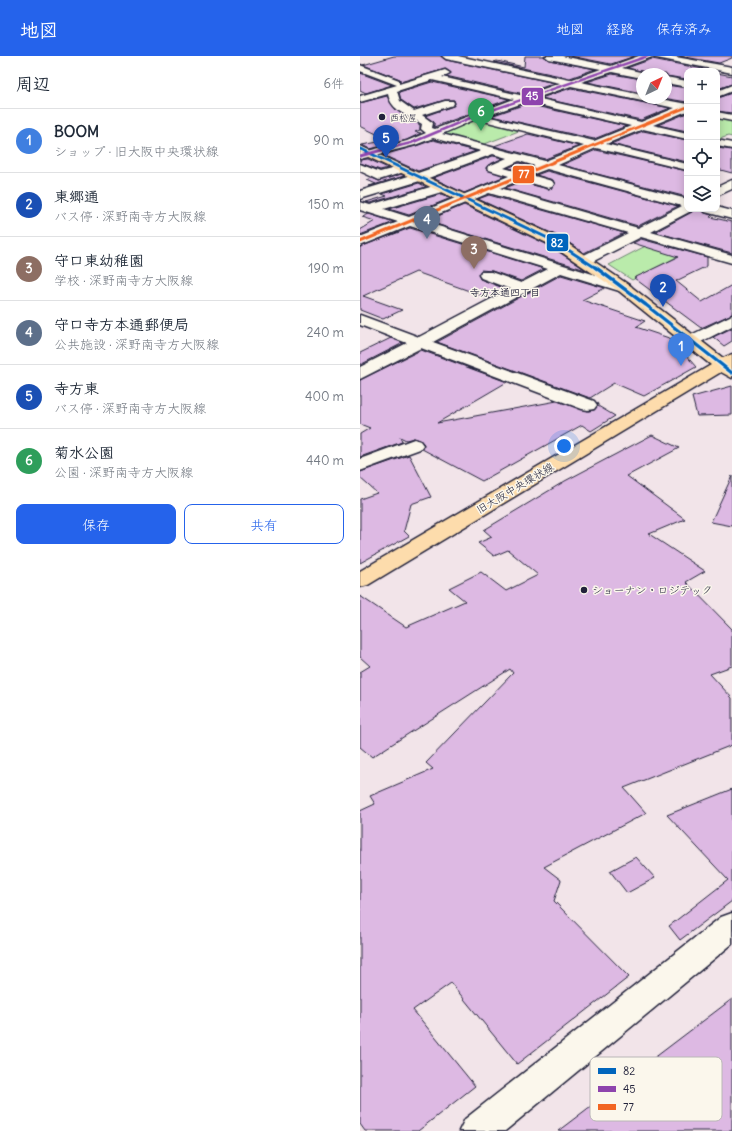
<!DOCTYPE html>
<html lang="ja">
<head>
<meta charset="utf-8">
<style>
	:root { --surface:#fff; --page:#f6f6f7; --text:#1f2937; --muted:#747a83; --line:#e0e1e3; --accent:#2563eb }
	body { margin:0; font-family:Delius,"Klee One",sans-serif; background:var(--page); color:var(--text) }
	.controls { position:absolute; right:12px; top:12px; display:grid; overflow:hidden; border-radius:8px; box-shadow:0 2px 10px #0003 }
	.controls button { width:36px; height:36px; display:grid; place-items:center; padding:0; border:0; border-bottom:1px solid var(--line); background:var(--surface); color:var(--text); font:20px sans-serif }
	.compass { position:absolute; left:276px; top:12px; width:36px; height:36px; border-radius:50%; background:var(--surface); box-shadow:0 2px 10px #0003; rotate:43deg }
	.you { position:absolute; left:204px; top:390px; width:14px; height:14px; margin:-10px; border:3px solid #fff; border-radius:50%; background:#1a73e8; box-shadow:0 0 0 6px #1a73e833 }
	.badge { display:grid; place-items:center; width:26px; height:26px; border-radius:50%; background:var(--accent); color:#fff; font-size:13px; font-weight:700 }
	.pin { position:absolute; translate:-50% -33px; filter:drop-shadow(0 1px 2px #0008) }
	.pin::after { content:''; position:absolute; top:21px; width:14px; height:12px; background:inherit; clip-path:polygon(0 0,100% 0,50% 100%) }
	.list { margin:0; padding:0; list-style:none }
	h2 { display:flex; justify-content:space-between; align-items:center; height:52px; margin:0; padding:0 16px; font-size:17px }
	h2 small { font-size:13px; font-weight:400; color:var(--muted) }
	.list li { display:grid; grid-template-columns:26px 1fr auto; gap:12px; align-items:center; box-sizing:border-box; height:64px; padding:0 16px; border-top:1px solid var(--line) }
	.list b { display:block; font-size:15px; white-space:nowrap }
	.list p { margin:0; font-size:13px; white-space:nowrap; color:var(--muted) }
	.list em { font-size:13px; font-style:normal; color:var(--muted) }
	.actions { display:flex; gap:8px; padding:12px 16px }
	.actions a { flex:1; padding:9px 0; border:1px solid var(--accent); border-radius:8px; text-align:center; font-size:14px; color:var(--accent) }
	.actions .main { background:var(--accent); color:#fff }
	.icon { flex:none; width:22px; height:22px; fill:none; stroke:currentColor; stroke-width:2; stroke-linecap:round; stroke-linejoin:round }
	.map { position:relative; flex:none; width:372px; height:1075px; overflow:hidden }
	header { display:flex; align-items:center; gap:24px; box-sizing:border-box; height:56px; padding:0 20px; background:var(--accent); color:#fff }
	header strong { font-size:19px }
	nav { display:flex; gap:22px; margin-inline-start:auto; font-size:14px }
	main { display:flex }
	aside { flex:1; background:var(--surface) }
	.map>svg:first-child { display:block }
	.green { fill:#baebab; stroke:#6e8673 }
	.building { fill:#ddb9e3; stroke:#22223b }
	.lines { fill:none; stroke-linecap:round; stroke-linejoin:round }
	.minor-casing { stroke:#22223b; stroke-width:3 }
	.major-casing { stroke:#22223b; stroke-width:3 }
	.minor { fill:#fbf7ec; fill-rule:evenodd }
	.major { fill:#fddcac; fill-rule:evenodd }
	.bus-1-far2-casing { stroke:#fbf7ec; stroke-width:4 }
	.bus-1-far1-casing { stroke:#fbf7ec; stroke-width:4.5 }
	.bus-1-casing { stroke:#fbf7ec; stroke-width:5.5 }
	.bus-2-far1-casing { stroke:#fbf7ec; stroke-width:4 }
	.bus-2-casing { stroke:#fbf7ec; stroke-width:4.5 }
	.bus-3-far1-casing { stroke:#fbf7ec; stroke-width:4 }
	.bus-3-casing { stroke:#fbf7ec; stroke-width:4.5 }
	.bus-1-far2 { stroke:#0065bd; stroke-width:2.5 }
	.bus-1-far1 { stroke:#0065bd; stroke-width:3 }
	.bus-1 { stroke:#0065bd; stroke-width:3.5 }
	.bus-2-far1 { stroke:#8e44ad; stroke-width:2.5 }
	.bus-2 { stroke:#8e44ad; stroke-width:3 }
	.bus-3-far1 { stroke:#f26522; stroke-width:2.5 }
	.bus-3 { stroke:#f26522; stroke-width:3 }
	.poi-dot { fill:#22223b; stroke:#fbf7ec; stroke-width:1.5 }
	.labels { text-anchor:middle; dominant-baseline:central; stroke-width:3; stroke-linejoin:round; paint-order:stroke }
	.far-poi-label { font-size:9px; fill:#22223b; stroke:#fbf7ec; text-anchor:start }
	.far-neighbourhood-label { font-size:10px; font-weight:bold; fill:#22223b; stroke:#fbf7ec }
	.street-label { font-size:11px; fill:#22223b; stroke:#fbf7ec }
	.poi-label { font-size:11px; fill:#22223b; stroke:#fbf7ec; text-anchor:start }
	.key { fill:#fbf7ec; stroke:#bab7b7; stroke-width:1 }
	.key-label { font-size:11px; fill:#22223b }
	.line-badge { stroke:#fbf7ec; stroke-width:1.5 }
	.badge-label { font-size:11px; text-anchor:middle; font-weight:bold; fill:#fff }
</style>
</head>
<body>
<header>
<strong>地図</strong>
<nav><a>地図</a><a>経路</a><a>保存済み</a></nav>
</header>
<main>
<aside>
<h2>周辺<small>6件</small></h2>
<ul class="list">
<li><span class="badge" style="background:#3f7fe0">1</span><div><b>BOOM</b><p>ショップ · 旧大阪中央環状線</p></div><em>90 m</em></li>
<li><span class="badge" style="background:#1a4fb4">2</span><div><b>東郷通</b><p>バス停 · 深野南寺方大阪線</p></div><em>150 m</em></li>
<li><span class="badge" style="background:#8d6e63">3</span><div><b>守口東幼稚園</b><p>学校 · 深野南寺方大阪線</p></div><em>190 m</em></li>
<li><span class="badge" style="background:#5c6f8a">4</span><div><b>守口寺方本通郵便局</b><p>公共施設 · 深野南寺方大阪線</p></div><em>240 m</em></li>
<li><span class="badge" style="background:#1a4fb4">5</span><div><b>寺方東</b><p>バス停 · 深野南寺方大阪線</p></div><em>400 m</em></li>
<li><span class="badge" style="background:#2e9e5b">6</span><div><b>菊水公園</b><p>公園 · 深野南寺方大阪線</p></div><em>440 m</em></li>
</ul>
<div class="actions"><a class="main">保存</a><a>共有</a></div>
</aside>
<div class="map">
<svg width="372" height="1075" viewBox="0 0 372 1075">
	<rect width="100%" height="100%" fill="#f2e4e9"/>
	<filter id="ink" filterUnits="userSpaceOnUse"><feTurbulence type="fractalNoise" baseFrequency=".025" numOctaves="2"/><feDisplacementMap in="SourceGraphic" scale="8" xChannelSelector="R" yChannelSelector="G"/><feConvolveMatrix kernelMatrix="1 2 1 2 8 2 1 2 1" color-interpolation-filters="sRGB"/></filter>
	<g filter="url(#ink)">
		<g class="green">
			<polygon points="357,61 372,64 372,81 368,80 357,84"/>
			<polygon points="118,62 164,73 122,89 77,77"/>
			<polygon points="297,184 330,194 272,224 249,209"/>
		</g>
		<g class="building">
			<polygon points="34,0 81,0 86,4 195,27 164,38 86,20 91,17 86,13 40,26 40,23 3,9"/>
			<polygon points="165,0 184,0 189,4 235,13 210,22 134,6 137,5 164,11"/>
			<polygon points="210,0 275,0 251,8"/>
			<polygon points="319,0 372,0 372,2 359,7"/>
			<polygon points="292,3 343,13 341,14 349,15 327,15 327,23 306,20 306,18 286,18 285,16 267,12"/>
			<polygon points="0,17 32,29 6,37 0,34"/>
			<polygon points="357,17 372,20 372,28 357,33"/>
			<polygon points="252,18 282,23 282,37 227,26"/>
			<polygon points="72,26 149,43 74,71 74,66 65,60 93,50 95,48 94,44 85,44 54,53 41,44 39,36"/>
			<polygon points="306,29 327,32 327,46 303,42 306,42"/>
			<polygon points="211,32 310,52 281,64 181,42"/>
			<polygon points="372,37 372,57 357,55 357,42"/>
			<polygon points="27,40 36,54 60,69 60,74 55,76 61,77 47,84 10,93 2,89 29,84 0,70 0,47"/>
			<polygon points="166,48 266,70 234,83 131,60"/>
			<polygon points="327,57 327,75 298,69"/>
			<polygon points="283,75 327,84 327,106 251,88"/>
			<polygon points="168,78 219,90 185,103 134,90"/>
			<polygon points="73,84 116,95 58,115 23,99 56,90"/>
			<polygon points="357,92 372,94 372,117 357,113"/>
			<polygon points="236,94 327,115 327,141 202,109"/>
			<polygon points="133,100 143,102 128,109 126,113 145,120 104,137 73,122"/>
			<polygon points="8,103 28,112 20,114 0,107 0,104"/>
			<polygon points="159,107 170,110 159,114 148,112"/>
			<polygon points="187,115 318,150 278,170 145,132 161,126 188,133 192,132 195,129 193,124 176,119"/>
			<polygon points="41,118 44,120 10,130 9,130 16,128 7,124 12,122 19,125"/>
			<polygon points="59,127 66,131 10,147 6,146 27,140 22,138"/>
			<polygon points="81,138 91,142 49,159 29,153"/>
			<polygon points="129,139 264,177 224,197 202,182 118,143"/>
			<polygon points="104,149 190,190 226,214 66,165"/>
			<polygon points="334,153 342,153 345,157 352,159 350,161 372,166 372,197 295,176 332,156"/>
			<polygon points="9,158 34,166 0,179 0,174 15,165 2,161"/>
			<polygon points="50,172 184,213 161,225 132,215 121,214 118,218 120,223 146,233 129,242 56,216 3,240 42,254 23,263 0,254 0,191"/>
			<polygon points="281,183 347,201 347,210 316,225 342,246 372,229 372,258 341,272 274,222 318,201 273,187"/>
			<polygon points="201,219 245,232 222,244 285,265 276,271 312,283 336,311 284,340 254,327 230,342 77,286"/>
			<polygon points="372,272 372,285 364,290 353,281"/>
			<polygon points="31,282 43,287 0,309 0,297"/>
			<polygon points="61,294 147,326 77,367 197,345 228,355 234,354 238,350 255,360 231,375 222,369 122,425 62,393 64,388 60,384 54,382 46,384 40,381 42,386 0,401 0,378 10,372 0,368 0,324"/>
			<polygon points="372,330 372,359 337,360 332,341"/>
			<polygon points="292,379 319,392 267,420 325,463 289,478 345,515 326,526 372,573 372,610 350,618 372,642 372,689 264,732 286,757 184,811 201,824 194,845 269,921 157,1008 91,927 53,954 115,1030 58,1075 5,1075 0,1068 0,755 15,748 10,740 73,713 66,707 153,617 150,613 12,701 0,691 0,616 10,610 0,601 0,540 46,571 105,545 89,532 121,516 146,535 178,519 148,494 134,500 118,487 132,481 124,474 205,425"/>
			<polygon points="49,399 71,441 51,448 44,475 49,480 0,507 0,443 17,437 0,422 0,416"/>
			<polygon points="372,420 372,470 351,466"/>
			<polygon points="372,733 372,845 320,884 309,870 368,824 307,759"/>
			<polygon points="276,801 295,822 267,837 250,815"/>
			<polygon points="372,943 372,1075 198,1075"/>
		</g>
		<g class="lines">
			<g class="minor-casing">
				<g id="minor">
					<path d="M82 0H98L210 24 241 13 189 3 185 0H202L251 10 279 0H310L372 11V17L292 1 262 12 285 17 282 18V22L252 16 221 26 282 39V42H295L327 48V55L293 69 327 77V83L283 73 246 88 327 108V114L236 92 198 109 327 143V153H333L331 155 291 176 372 199V207L281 181 230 207H220L218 204 220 201 268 177 129 137 62 165 271 230 273 233 271 236 266 237 201 217 73 286 234 345 237 349 234 353 228 354 222 353 61 292 0 323V311L47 287 0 269V259L59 281 150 233 121 222 119 219 121 216H131L161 227 188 213 50 170 0 190V181L38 166 0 154V146L10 149 77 129H85L87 132 85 135 24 153 49 161 149 120 129 114 127 112 129 110 147 102 133 98 63 124 0 143V135L55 118 121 95 73 82 55 89 0 103V97L47 85 66 77 61 73 62 68C49 60 31 55 28 38L0 46V40L37 29 0 15V9L39 24V28L85 14 90 17 82 21 164 40 200 27 86 3ZM72 24 154 43 75 73 72 72 73 67 62 59 93 49 94 47 93 45H85L54 55 40 45 37 35ZM211 30 315 52 281 66 176 42ZM166 46 271 70 234 85 126 60ZM116 63 224 90 185 105 82 78ZM159 105 175 110 159 116 144 112ZM187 113 322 150 278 172 140 132 161 124 188 132 192 131 194 128 192 125 171 119Z"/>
					<polygon points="306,21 327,25 327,31 306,27"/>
					<polygon points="372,29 372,35 357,41 357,35"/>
					<polygon points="357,56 372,59 372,65 357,62"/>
					<polygon points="357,84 372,87 372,93 357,90"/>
					<polygon points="0,108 20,116 43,110 49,113 47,115 19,124 0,115"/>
					<polygon points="372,124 372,133 357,140 357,131"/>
					<polygon points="357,151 372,155 372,163 345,156 343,153 357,153"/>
					<polygon points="372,259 372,270 339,287 327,287 325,284 327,281"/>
					<polygon points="54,383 60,385 63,389 60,393 0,415 0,403"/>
					<polygon points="372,857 372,888 145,1075 99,1075 105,1063 361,861"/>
				</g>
			</g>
			<g class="major-casing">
				<polygon id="major" points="0,90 201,183 269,229 363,302 372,298 372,322 361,316 8,529 0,531 0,515 351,309 259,235 191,189 0,97"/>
			</g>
			<use href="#minor" class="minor"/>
			<use href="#major" class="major"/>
			<g class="bus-1-far2-casing">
				<polyline id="bus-1-far2" points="0,93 3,94"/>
			</g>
			<g class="bus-1-far1-casing">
				<polyline id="bus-1-far1" points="1,93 196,186 236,212"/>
			</g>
			<g class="bus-1-casing">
				<polyline id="bus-1" points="235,211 286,249 372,317"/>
			</g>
			<g class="bus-2-far1-casing">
				<polyline id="bus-2-far1" points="23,94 51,87 115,60 288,0"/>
			</g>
			<g class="bus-2-casing">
				<polyline id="bus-2" points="0,100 26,93"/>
			</g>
			<g class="bus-3-far1-casing">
				<polyline id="bus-3-far1" points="222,94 327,51"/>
			</g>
			<g class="bus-3-casing">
				<polyline id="bus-3" points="0,186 225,93"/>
			</g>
			<use href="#bus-1-far2" class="bus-1-far2"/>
			<use href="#bus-1-far1" class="bus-1-far1"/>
			<use href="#bus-1" class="bus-1"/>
			<use href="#bus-2-far1" class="bus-2-far1"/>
			<use href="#bus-2" class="bus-2"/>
			<use href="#bus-3-far1" class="bus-3-far1"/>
			<use href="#bus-3" class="bus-3"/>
		</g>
	</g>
	<g class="poi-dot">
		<circle cx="22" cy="61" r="4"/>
		<circle cx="224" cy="534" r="4"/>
	</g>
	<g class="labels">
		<g class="far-poi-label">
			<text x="30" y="61">西松屋</text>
		</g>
		<g class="far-neighbourhood-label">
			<text x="145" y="236">寺方本通四丁目</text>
		</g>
		<g class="street-label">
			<text transform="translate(155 432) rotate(-31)">旧大阪中央環状線</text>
		</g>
		<g class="poi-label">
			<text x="232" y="534">ショーナン・ロジテック</text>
		</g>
	</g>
	<rect x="230" y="1001" width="132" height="64" rx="6" class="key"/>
	<rect x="238" y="1012" width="18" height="6" fill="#0065bd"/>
	<rect x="238" y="1030" width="18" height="6" fill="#8e44ad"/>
	<rect x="238" y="1048" width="18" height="6" fill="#f26522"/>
	<g class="key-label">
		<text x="263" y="1019">82</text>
		<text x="263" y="1037">45</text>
		<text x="263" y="1055">77</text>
	</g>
	<g class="line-badge">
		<rect x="161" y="31" width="23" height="19" rx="4" fill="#8e44ad"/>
		<rect x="152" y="109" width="23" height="19" rx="4" fill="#f26522"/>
		<rect x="186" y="177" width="23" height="19" rx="4" fill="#0065bd"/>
	</g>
	<g class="badge-label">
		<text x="172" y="44">45</text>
		<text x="164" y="122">77</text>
		<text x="197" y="191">82</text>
	</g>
</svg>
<div class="controls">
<button>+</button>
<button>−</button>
<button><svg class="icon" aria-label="locate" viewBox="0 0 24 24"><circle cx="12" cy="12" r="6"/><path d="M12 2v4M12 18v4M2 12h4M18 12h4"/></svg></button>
<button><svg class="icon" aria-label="layers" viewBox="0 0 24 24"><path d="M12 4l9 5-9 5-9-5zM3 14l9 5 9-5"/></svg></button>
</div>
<svg class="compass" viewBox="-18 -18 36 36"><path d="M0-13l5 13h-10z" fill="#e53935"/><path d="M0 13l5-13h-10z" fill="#747a83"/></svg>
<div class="you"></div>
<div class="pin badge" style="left:321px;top:310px;background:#3f7fe0">1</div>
<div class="pin badge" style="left:303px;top:251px;background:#1a4fb4">2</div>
<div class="pin badge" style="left:114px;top:213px;background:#8d6e63">3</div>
<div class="pin badge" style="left:67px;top:183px;background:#5c6f8a">4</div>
<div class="pin badge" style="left:26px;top:102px;background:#1a4fb4">5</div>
<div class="pin badge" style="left:121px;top:75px;background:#2e9e5b">6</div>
</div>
</main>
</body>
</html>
